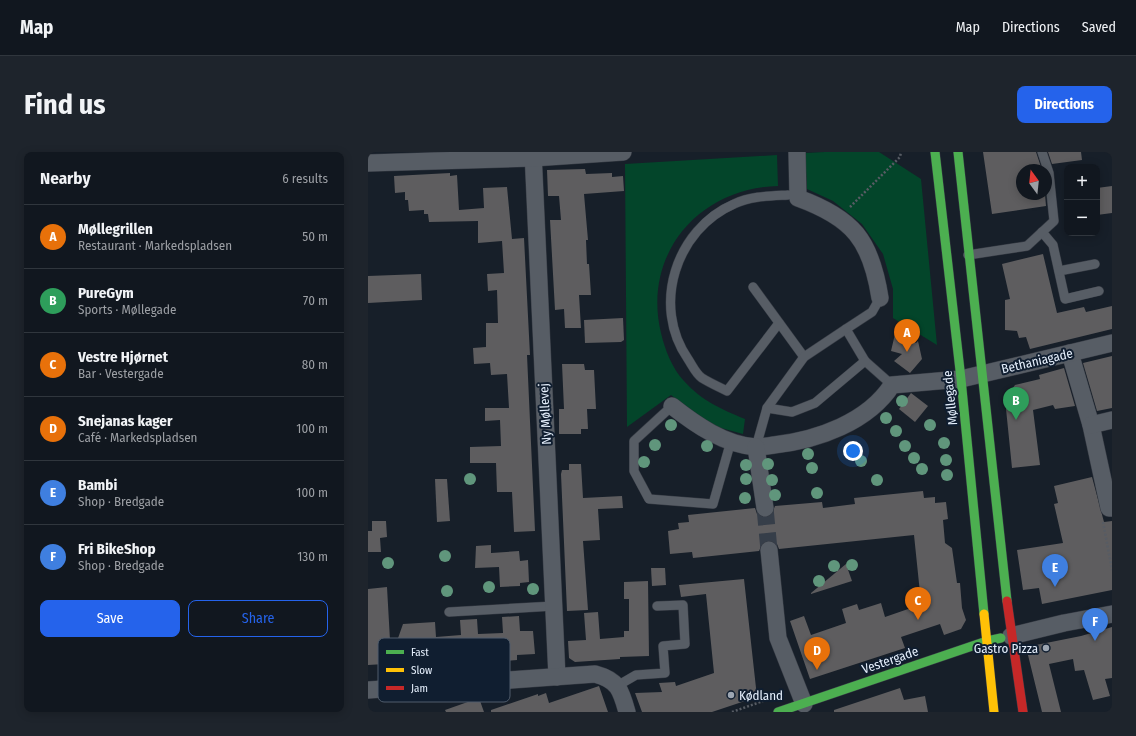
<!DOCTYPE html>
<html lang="en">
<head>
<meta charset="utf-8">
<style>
	:root { --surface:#11171f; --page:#1e242c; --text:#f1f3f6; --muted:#9c9fa4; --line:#30363d; --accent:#2563eb }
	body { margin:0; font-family:"Fira Sans Condensed",sans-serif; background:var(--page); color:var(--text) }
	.controls { position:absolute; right:12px; top:12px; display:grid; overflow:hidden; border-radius:8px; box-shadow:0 2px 10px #0003 }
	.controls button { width:36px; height:36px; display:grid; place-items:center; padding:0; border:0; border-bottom:1px solid var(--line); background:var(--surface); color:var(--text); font:20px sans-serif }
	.compass { position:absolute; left:648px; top:12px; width:36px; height:36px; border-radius:50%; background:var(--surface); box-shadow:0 2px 10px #0003; rotate:345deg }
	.you { position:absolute; left:485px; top:299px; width:14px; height:14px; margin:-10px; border:3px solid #fff; border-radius:50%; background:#1a73e8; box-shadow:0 0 0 6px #1a73e833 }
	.badge { display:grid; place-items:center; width:26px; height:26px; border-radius:50%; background:var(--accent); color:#fff; font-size:13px; font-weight:700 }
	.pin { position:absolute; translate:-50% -33px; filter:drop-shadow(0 1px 2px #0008) }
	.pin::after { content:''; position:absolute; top:21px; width:14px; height:12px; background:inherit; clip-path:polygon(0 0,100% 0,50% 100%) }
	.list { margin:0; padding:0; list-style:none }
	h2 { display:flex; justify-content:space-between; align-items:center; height:52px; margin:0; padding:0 16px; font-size:17px }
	h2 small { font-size:13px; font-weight:400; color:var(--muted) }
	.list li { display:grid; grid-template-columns:26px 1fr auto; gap:12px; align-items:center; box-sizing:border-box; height:64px; padding:0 16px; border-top:1px solid var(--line) }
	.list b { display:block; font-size:15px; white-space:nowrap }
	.list p { margin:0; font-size:13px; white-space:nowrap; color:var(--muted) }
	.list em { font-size:13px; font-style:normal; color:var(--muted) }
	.actions { display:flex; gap:8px; padding:12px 16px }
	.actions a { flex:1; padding:9px 0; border:1px solid var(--accent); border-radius:8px; text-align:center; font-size:14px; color:var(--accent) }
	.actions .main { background:var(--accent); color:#fff }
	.map { position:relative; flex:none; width:744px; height:560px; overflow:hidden; border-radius:8px }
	header { display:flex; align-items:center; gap:24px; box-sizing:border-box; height:56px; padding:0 20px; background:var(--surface); border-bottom:1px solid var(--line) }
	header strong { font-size:19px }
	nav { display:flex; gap:22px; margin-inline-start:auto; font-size:14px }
	.intro { display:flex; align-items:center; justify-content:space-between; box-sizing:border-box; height:96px; padding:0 24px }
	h1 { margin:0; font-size:28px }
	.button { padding:10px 18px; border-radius:8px; background:var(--accent); color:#fff; font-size:14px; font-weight:700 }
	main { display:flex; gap:24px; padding:0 24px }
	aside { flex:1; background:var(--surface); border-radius:8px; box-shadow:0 2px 10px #0003 }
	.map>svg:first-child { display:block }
	.green { fill:#03452a }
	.building { fill:#5e5d5f }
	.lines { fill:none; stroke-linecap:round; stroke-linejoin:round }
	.street-tunnel { stroke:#363e49; stroke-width:17; stroke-dasharray:17 8; stroke-linecap:butt }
	.lane-casing { stroke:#363b44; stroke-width:10 }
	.street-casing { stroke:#363b44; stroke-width:18 }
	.fast-casing { stroke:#363b44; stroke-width:10 }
	.slow-casing { stroke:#363b44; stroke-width:10 }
	.jam-casing { stroke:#363b44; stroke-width:10 }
	.path { stroke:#575c64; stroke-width:2.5; stroke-dasharray:2 2; stroke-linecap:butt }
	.lane { stroke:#575d65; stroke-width:9 }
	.street { stroke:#575d65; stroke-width:17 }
	.fast { stroke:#4caf50; stroke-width:9 }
	.slow { stroke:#ffc107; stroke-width:9 }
	.jam { stroke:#c62828; stroke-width:9 }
	.tree { fill:#60967c }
	.poi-dot { fill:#9da6b2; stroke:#101e30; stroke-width:1.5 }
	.labels { text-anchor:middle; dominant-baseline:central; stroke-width:4; stroke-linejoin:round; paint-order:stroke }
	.street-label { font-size:13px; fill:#e5effc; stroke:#101e30 }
	.poi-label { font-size:13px; fill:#e5effc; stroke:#101e30; text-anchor:end }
	.key { fill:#101e30; stroke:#505d6d; stroke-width:1 }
	.key-label { font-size:11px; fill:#e5effc }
</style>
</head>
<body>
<header>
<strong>Map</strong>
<nav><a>Map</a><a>Directions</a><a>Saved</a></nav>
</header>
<div class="intro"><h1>Find us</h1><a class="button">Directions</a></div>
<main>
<aside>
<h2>Nearby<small>6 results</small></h2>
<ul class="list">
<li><span class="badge" style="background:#e8710a">A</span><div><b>Møllegrillen</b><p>Restaurant · Markedspladsen</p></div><em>50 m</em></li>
<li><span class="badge" style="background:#2e9e5b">B</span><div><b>PureGym</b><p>Sports · Møllegade</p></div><em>70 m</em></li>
<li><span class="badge" style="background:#e8710a">C</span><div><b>Vestre Hjørnet</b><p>Bar · Vestergade</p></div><em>80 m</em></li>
<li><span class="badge" style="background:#e8710a">D</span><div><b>Snejanas kager</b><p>Café · Markedspladsen</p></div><em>100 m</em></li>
<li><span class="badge" style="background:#3f7fe0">E</span><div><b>Bambi</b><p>Shop · Bredgade</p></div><em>100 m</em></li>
<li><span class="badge" style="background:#3f7fe0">F</span><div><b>Fri BikeShop</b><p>Shop · Bredgade</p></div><em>130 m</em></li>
</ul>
<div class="actions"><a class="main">Save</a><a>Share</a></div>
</aside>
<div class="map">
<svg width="744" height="560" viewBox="0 0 744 560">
	<rect width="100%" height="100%" fill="#171f29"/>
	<g class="green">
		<polygon points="457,0 511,0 553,27 569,193 525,166 525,137 515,102 494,72 465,49 439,37 437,1"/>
		<path d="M409 3 410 34C331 36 274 102 293 181 297 198 304 216 316 229 334 249 353 257 377 267L375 282 342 273 303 243 259 275 257 12Z"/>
	</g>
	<g class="building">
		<polygon points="615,0 668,0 674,18 654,18 654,42 677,42 678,54 624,62"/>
		<polygon points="680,0 713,0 714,8 684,12"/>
		<polygon points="217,17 218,22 244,21 244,25 255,24 256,39 216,42 220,88 218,88 219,112 221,112 223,143 211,143 213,176 197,176 196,157 187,158 182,68 193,68 191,44 180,44 179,18"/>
		<polygon points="82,21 82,24 89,23 91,58 116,56 115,36 139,35 144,87 156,86 162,203 159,203 167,379 146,380 144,340 129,340 128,311 102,311 102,295 133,294 132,268 117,269 117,256 141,256 139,222 123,223 122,211 106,212 105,196 118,195 118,171 130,171 129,138 120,139 119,122 136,121 134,89 110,91 110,69 61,70 60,62 56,62 56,58 41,59 40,48 37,48 37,40 27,41 26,24"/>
		<polygon points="744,34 744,61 729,63 729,36"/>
		<polygon points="675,102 689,161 716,155 718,160 744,154 744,177 662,197 658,185 651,186 649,179 637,178 637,148 642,147 634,112"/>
		<polygon points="53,122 54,148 0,151 0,124"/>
		<polygon points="255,166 256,188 253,190 217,191 216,168"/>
		<polygon points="533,178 548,191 550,189 554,207 542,221 526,209 534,202 523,199 527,182 532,184"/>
		<polygon points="744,204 744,256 729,259 715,211"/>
		<polygon points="194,212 216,212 217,218 226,218 228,257 219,257 220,277 213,277 213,282 191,282 191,257 196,257"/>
		<polygon points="696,216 707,254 687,257 685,253 665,258 672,313 644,316 637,247 647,233 672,227 671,223"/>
		<polygon points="543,241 560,254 547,270 531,257"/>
		<polygon points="201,312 213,312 215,346 254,344 255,356 230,357 232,388 215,389 220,458 199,459 193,322 194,318 201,318"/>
		<polygon points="724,325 736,370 744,369 744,438 674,452 671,436 655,438 649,398 695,391 686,352 690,351 686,334"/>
		<polygon points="67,327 79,327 82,369 69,370"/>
		<polygon points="555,339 556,346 567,345 567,351 578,350 580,367 575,368 577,391 584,396 589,431 592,431 594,456 598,468 593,477 576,483 572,472 533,485 537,496 442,527 422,469 436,464 443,483 478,471 474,457 489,452 491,458 513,451 517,465 543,456 540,446 552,441 546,383 411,397 409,392 400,388 395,390 391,399 325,406 324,400 302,402 300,379 311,377 310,371 321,370 320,363 387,356 389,362 398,366 403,364 407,354 454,350 455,356 487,352 486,346"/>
		<polygon points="4,369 18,369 19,385 12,386 13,400 0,400 0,379 4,379"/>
		<polygon points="123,393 123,401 151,399 152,409 160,408 161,430 152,431 152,434 132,435 131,415 107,416 108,394"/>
		<polygon points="478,412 484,429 443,442 443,441"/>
		<polygon points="283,416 297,416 298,433 284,434"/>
		<polygon points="376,427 389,545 344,560 274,560 267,541 294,540 291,531 307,530 308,534 346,521 338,442 313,445 311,433"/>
		<polygon points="280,429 281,504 252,505 252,507 207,510 201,506 200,489 218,488 216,461 230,460 232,487 256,485 256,479 261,479 261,447 256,447 256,430"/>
		<polygon points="19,435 23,506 35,472 67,470 68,485 93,483 92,468 109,467 110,482 135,481 134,465 151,464 152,479 165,479 167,502 149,503 149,508 135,509 134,504 106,506 107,511 93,512 93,507 65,509 65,513 51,514 50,510 0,513 0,437"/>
		<polygon points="744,475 744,526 737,527 742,544 725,548 716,518 707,519 705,507 681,512 693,560 674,560 658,495 713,484"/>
		<polygon points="231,534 240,560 123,560 123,558 170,542 170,544 178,541 181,551"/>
		<polygon points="532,536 536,548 557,544 560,560 466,560 466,558"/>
		<polygon points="111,546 116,560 78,560 77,558"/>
	</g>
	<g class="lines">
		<polyline class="street-tunnel" points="397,356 401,398"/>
		<g class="lane-casing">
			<g id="lane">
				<polyline points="674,80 685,93 697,147 731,139"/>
				<polyline points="600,103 659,94 686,69 681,21 674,0"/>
				<polyline points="691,119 727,112"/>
				<polyline points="385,135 436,205"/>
				<polyline points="512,146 504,160 478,177 497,209 524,233"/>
				<path d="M411 171 359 239C351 235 342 231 334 226 328 222 324 213 320 207 283 154 308 77 366 52 383 44 401 44 420 43"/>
				<polyline points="304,254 266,289 266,319 281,347 345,352 363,289"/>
				<polyline points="399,256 424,260 447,251 497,209"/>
				<polyline points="388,295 399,256 436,205 478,177"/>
				<polyline points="81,460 186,454"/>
				<polyline points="249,534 268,523 297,521 295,494 317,492 315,453 289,454"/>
			</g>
		</g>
		<g class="street-casing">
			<g id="street">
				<polyline points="165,0 189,525"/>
				<path d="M429 0 430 46C485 66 503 88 512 146"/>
				<polyline points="0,11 165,6 255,0"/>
				<polyline points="702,201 723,273 741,356 744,356"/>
				<path d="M304 254C328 273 357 293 388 295 394 295 400 294 406 293 450 288 500 270 524 233L593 227 744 191"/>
				<polyline points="723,273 744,268"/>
				<polyline points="388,295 397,356"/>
				<polyline points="401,398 410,486 436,552"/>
				<polyline points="643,484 696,471 744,462"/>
				<path d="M0 538 227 522C250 528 253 538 259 560"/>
			</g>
		</g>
		<g class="fast-casing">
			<g id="fast">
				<polyline points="567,0 593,227 616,462"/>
				<polyline points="590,0 639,449"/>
				<polyline points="410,560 619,489 633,486"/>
			</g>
		</g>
		<g class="slow-casing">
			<polyline id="slow" points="616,462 626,560"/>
		</g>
		<g class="jam-casing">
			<polyline id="jam" points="639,449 655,560"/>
		</g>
		<g class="path">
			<polyline points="482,55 532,5 533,0"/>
			<polyline points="735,370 744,418"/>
			<polyline points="364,560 395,549"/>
		</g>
		<use href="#lane" class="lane"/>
		<use href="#street" class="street"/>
		<use href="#fast" class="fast"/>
		<use href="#slow" class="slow"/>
		<use href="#jam" class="jam"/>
	</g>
	<g class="tree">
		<circle cx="534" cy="249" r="6"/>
		<circle cx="518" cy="266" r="6"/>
		<circle cx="303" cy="273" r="6"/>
		<circle cx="562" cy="273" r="6"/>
		<circle cx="528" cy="279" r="6"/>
		<circle cx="576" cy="291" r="6"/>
		<circle cx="287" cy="293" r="6"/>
		<circle cx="339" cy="294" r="6"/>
		<circle cx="537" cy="294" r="6"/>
		<circle cx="440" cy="302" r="6"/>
		<circle cx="546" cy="306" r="6"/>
		<circle cx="578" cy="308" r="6"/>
		<circle cx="493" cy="309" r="6"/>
		<circle cx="276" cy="310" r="6"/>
		<circle cx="400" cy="312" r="6"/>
		<circle cx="378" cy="313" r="6"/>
		<circle cx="444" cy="316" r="6"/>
		<circle cx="554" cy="317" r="6"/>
		<circle cx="579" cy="323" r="6"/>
		<circle cx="102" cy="327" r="6"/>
		<circle cx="378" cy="327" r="6"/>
		<circle cx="404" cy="328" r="6"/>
		<circle cx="509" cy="328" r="6"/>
		<circle cx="449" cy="341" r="6"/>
		<circle cx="407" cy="343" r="6"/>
		<circle cx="377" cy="346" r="6"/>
		<circle cx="77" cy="404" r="6"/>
		<circle cx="20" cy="411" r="6"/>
		<circle cx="484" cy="413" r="6"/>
		<circle cx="466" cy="414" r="6"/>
		<circle cx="451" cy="429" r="6"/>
		<circle cx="121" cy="435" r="6"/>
		<circle cx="165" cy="437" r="6"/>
		<circle cx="79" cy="439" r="6"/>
	</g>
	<g class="poi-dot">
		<circle cx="678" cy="496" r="4"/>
		<circle cx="363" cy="543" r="4"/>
	</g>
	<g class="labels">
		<g class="street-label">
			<text transform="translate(669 209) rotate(-13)">Bethaniagade</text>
			<text transform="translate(582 246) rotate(-96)">Møllegade</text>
			<text transform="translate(177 262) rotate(-93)">Ny Møllevej</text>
			<text transform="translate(522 508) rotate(-19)">Vestergade</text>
		</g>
		<g class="poi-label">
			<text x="670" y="496">Gastro Pizza</text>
			<text x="371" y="543" text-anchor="start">Kødland</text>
		</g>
	</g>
	<rect x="10" y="486" width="132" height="64" rx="6" class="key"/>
	<rect x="18" y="498" width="18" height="4" fill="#4caf50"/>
	<rect x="18" y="516" width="18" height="4" fill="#ffc107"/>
	<rect x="18" y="534" width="18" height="4" fill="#c62828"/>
	<g class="key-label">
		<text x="43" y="504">Fast</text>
		<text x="43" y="522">Slow</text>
		<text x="43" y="540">Jam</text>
	</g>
</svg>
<div class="controls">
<button>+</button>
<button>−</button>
</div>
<svg class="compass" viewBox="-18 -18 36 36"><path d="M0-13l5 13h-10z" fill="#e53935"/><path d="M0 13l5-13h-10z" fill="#9c9fa4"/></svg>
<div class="you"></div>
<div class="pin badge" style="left:539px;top:200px;background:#e8710a">A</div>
<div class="pin badge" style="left:648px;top:268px;background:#2e9e5b">B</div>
<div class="pin badge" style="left:550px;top:468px;background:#e8710a">C</div>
<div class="pin badge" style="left:449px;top:518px;background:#e8710a">D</div>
<div class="pin badge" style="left:687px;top:435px;background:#3f7fe0">E</div>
<div class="pin badge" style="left:727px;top:489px;background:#3f7fe0">F</div>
</div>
</main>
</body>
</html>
